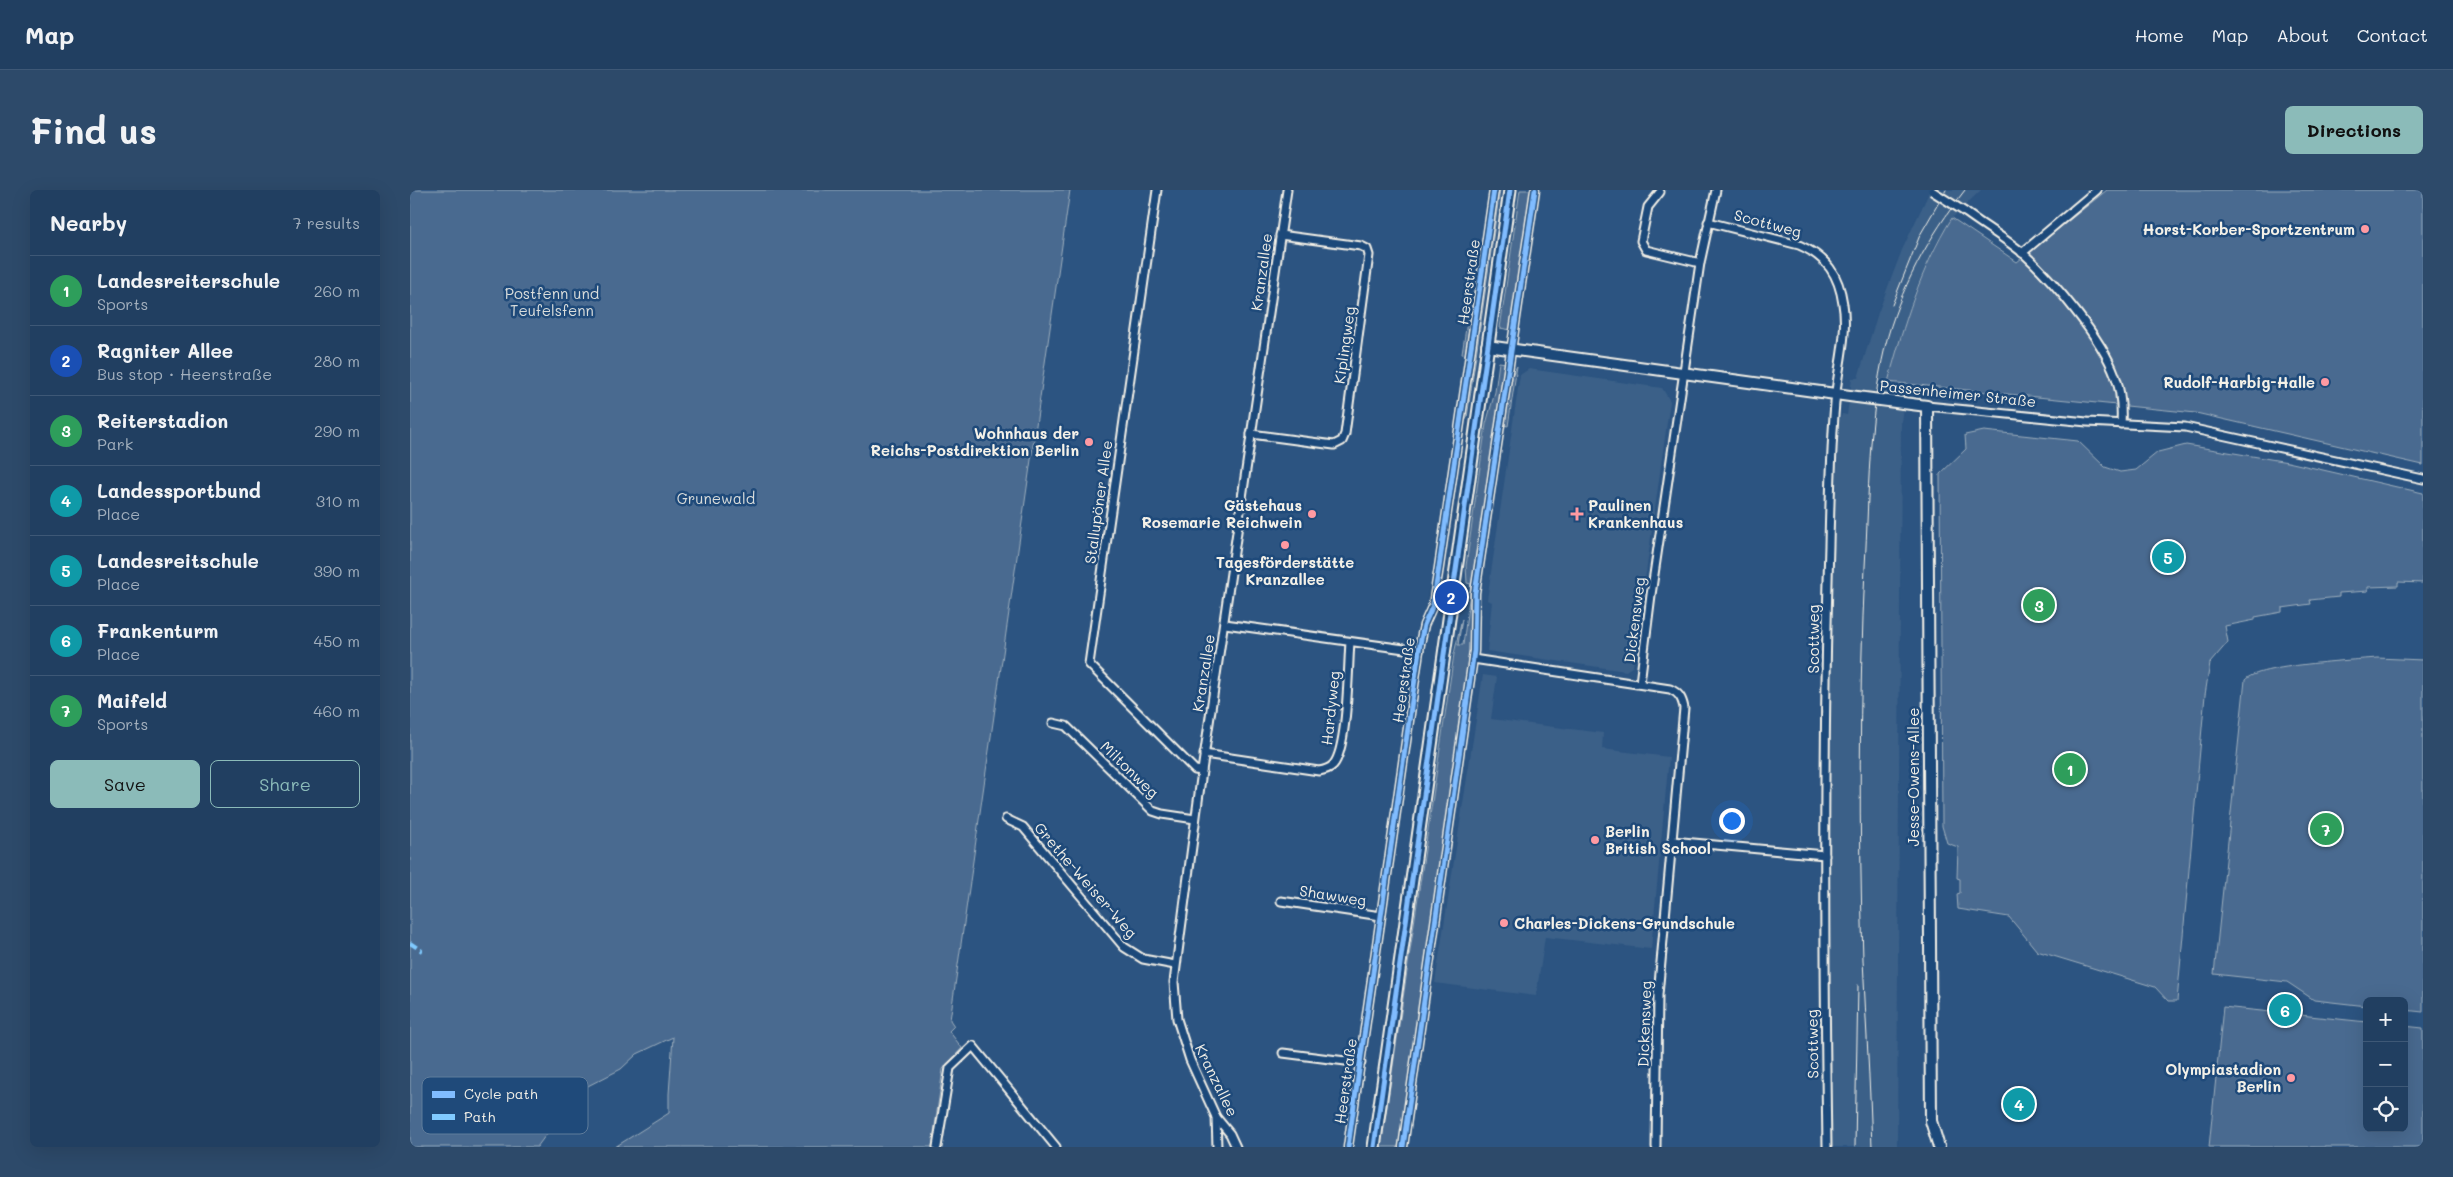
<!DOCTYPE html>
<html lang="en">
<head>
<meta charset="utf-8">
<style>
	:root { --surface:#213f61; --page:#2d4a6a; --text:#f1f3f6; --muted:#a2afbd; --line:#3e5876; --accent:#8bbbb9 }
	body { margin:0; font-family:Mali,sans-serif; background:var(--page); color:var(--text) }
	.controls { position:absolute; right:15px; bottom:15px; display:grid; overflow:hidden; border-radius:8px; box-shadow:0 5px 20px #0002 }
	.controls button { width:45px; height:45px; display:grid; place-items:center; padding:0; border:0; border-bottom:1px solid var(--line); background:var(--surface); color:var(--text); font:25px sans-serif }
	.you { position:absolute; left:1321px; top:630px; width:18px; height:18px; margin:-12px; border:4px solid #fff; border-radius:50%; background:#1a73e8; box-shadow:0 0 0 8px #1a73e833 }
	.badge { display:grid; place-items:center; width:32px; height:32px; border-radius:50%; background:var(--accent); color:#fff; font-size:16px; font-weight:700 }
	.pin { position:absolute; translate:-50% -50%; border:2px solid #fff; box-shadow:0 1px 5px #0006 }
	.list { margin:0; padding:0; list-style:none }
	h2 { display:flex; justify-content:space-between; align-items:center; height:65px; margin:0; padding:0 20px; font-size:21px }
	h2 small { font-size:16px; font-weight:400; color:var(--muted) }
	.list li { display:grid; grid-template-columns:32px 1fr auto; gap:15px; align-items:center; box-sizing:border-box; height:70px; padding:0 20px; border-top:1px solid var(--line) }
	.list b { display:block; font-size:19px; white-space:nowrap }
	.list p { margin:0; font-size:16px; white-space:nowrap; color:var(--muted) }
	.list em { font-size:16px; font-style:normal; color:var(--muted) }
	.actions { display:flex; gap:10px; padding:15px 20px }
	.actions a { flex:1; padding:11px 0; border:1px solid var(--accent); border-radius:8px; text-align:center; font-size:18px; color:var(--accent) }
	.actions .main { background:var(--accent); color:#111 }
	.icon { flex:none; width:28px; height:28px; fill:none; stroke:currentColor; stroke-width:2; stroke-linecap:round; stroke-linejoin:round }
	.map { position:relative; flex:none; width:2013px; height:957px; overflow:hidden; border-radius:8px }
	header { display:flex; align-items:center; gap:30px; box-sizing:border-box; height:70px; padding:0 25px; background:var(--surface); border-bottom:1px solid var(--line) }
	header strong { font-size:24px }
	nav { display:flex; gap:28px; margin-inline-start:auto; font-size:18px }
	.intro { display:flex; align-items:center; justify-content:space-between; box-sizing:border-box; height:120px; padding:0 30px }
	h1 { margin:0; font-size:35px }
	.button { padding:12px 22px; border-radius:8px; background:var(--accent); color:#111; font-size:18px; font-weight:700 }
	main { display:flex; gap:30px; padding:0 30px }
	aside { flex:1; background:var(--surface); border-radius:8px; box-shadow:0 5px 20px #0002 }
	.map>svg:first-child { display:block }
	.built { fill:#3b6088 }
	.green { fill:#496b90; stroke:#9eaebc }
	.lines { fill:none; stroke-linecap:round; stroke-linejoin:round }
	.street-casing { stroke:#f4f1e8; stroke-width:11 }
	.secondary-casing { stroke:#f4f1e8; stroke-width:14 }
	.primary-casing { stroke:#f4f1e8; stroke-width:15 }
	.street { stroke:#1f4a7a; stroke-width:7 }
	.secondary { stroke:#1f4a7a; stroke-width:10 }
	.primary { stroke:#1f4a7a; stroke-width:11 }
	.tram { stroke:#f4f1e8; stroke-width:1 }
	.street-bridge-casing { stroke:#f4f1e8; stroke-width:11; stroke-linecap:butt }
	.secondary-bridge-casing { stroke:#f4f1e8; stroke-width:14; stroke-linecap:butt }
	.street-bridge { stroke:#1f4a7a; stroke-width:7 }
	.secondary-bridge { stroke:#1f4a7a; stroke-width:10 }
	.quiet { stroke:#80caff; stroke-width:4; stroke-dasharray:8 4; stroke-linecap:butt }
	.cycleway-casing { stroke:#1f4a7a; stroke-width:8 }
	.cycleway { stroke:#80bcff; stroke-width:5 }
	.poi-dot { fill:#ff9aa2; stroke:#1f4a7a; stroke-width:2 }
	.labels { text-anchor:middle; dominant-baseline:central; stroke-width:5; stroke-linejoin:round; paint-order:stroke }
	.street-label { font-size:15px; fill:#f4f1e8; stroke:#1f4a7a }
	.poi-label { font-size:15px; font-weight:bold; fill:#f4f1e8; stroke:#1f4a7a; text-anchor:end }
	.park-label { font-size:15px; fill:#dadddb; stroke:#1f4a7a }
	.key { fill:#1f4a7a; stroke:#5f7c9b; stroke-width:1 }
	.key-label { font-size:14px; fill:#f4f1e8 }
</style>
</head>
<body>
<header>
<strong>Map</strong>
<nav><a>Home</a><a>Map</a><a>About</a><a>Contact</a></nav>
</header>
<div class="intro"><h1>Find us</h1><a class="button">Directions</a></div>
<main>
<aside>
<h2>Nearby<small>7 results</small></h2>
<ul class="list">
<li><span class="badge" style="background:#2e9e5b">1</span><div><b>Landesreiterschule</b><p>Sports</p></div><em>260 m</em></li>
<li><span class="badge" style="background:#1a4fb4">2</span><div><b>Ragniter Allee</b><p>Bus stop · Heerstraße</p></div><em>280 m</em></li>
<li><span class="badge" style="background:#2e9e5b">3</span><div><b>Reiterstadion</b><p>Park</p></div><em>290 m</em></li>
<li><span class="badge" style="background:#0f9aa8">4</span><div><b>Landessportbund</b><p>Place</p></div><em>310 m</em></li>
<li><span class="badge" style="background:#0f9aa8">5</span><div><b>Landesreitschule</b><p>Place</p></div><em>390 m</em></li>
<li><span class="badge" style="background:#0f9aa8">6</span><div><b>Frankenturm</b><p>Place</p></div><em>450 m</em></li>
<li><span class="badge" style="background:#2e9e5b">7</span><div><b>Maifeld</b><p>Sports</p></div><em>460 m</em></li>
</ul>
<div class="actions"><a class="main">Save</a><a>Share</a></div>
</aside>
<div class="map">
<svg width="2013" height="957" viewBox="0 0 2013 957">
	<rect width="100%" height="100%" fill="#2c5481"/>
	<filter id="ink" filterUnits="userSpaceOnUse"><feTurbulence type="fractalNoise" baseFrequency=".02" numOctaves="2"/><feDisplacementMap in="SourceGraphic" scale="10" xChannelSelector="R" yChannelSelector="G"/><feConvolveMatrix kernelMatrix="1 2 1 2 8 2 1 2 1" color-interpolation-filters="sRGB"/></filter>
	<g filter="url(#ink)">
		<g class="built">
			<polygon points="1518,0 1571,0 1542,28 1524,57 1504,104 1478,192 1496,194 1491,232 1487,957 1421,957 1421,434 1429,231 1432,224 1437,225 1442,188 1448,188 1468,123 1492,60 1518,5"/>
			<polygon points="1119,179 1252,198 1260,211 1223,476 1216,481 1077,461 1082,412 1077,410 1110,185"/>
			<polygon points="1073,485 1087,487 1081,529 1193,543 1192,559 1259,567 1241,759 1135,747 1126,806 1025,793"/>
		</g>
		<g class="green">
			<polygon points="0,0 660,0 540,830 544,836 539,841 552,858 533,879 522,957 205,957 259,923 259,904 263,847 227,864 211,879 168,901 127,957 0,957"/>
			<polygon points="1087,0 1090,0 1057,228 1054,227"/>
			<polygon points="1110,0 1121,0 1101,140 1090,138"/>
			<path d="M1697 0H2013V275L1786 223 1478 192C1494 134 1510 79 1542 28L1607 72Z"/>
			<polygon points="1061,106 1064,106 1055,165 1052,164"/>
			<polygon points="1089,172 1096,173 1063,403 1062,456 989,957 971,957 1044,464 1052,429 1048,455 1053,455 1061,394 1057,393 1056,376 1076,234 1085,202"/>
			<polygon points="1107,176 1098,236 1094,235 1102,185"/>
			<polygon points="1574,241 1668,251 1695,277 1710,282 1726,280 1748,262 1776,255 1878,272 2013,303 2013,393 1988,392 1988,396 1958,397 1958,401 1929,403 1929,407 1900,410 1901,414 1872,418 1872,422 1845,427 1845,430 1815,436 1818,452 1800,473 1795,505 1767,811 1758,811 1745,797 1627,761 1599,727 1548,719 1547,704 1550,703 1550,689 1547,688 1548,657 1537,653 1532,636 1530,284 1556,259 1555,245"/>
			<path d="M1967 468 2013 470V822L1994 820V811H1957V816L1904 810 1877 792 1804 784 1835 490C1847 475 1945 470 1967 468Z"/>
			<polygon points="1813,817 1957,832 1957,938 1994,938 1994,836 2013,838 2013,957 1799,957"/>
		</g>
		<g class="lines">
			<g class="street-casing">
				<g id="street">
					<polyline points="747,0 679,474 785,580 792,581"/>
					<polyline points="1250,2 1238,17 1231,51 1236,60 1290,73"/>
					<path d="M1555 22C1574 36 1596 49 1614 64 1643 90 1692 149 1705 185 1711 201 1712 217 1711 234"/>
					<path d="M1298 32 1389 55C1417 67 1429 85 1433 114 1438 142 1429 174 1426 202 1421 252 1420 304 1419 355 1413 555 1414 756 1417 957"/>
					<polyline points="1612,63 1687,0"/>
					<polyline points="1517,216 1677,232 1775,237 2013,289"/>
					<polyline points="841,244 924,255 932,251 935,244 959,65 957,59 951,56 870,45"/>
					<polyline points="815,434 1009,461"/>
					<path d="M1063 469 1260 499C1269 503 1272 508 1274 518L1248 805 1246 957"/>
					<polyline points="1230,493 1241,405 1290,73 1306,0"/>
					<polyline points="643,533 656,536 743,621 752,624 785,629"/>
					<path d="M794 564 909 581C915 580 919 579 923 575 938 559 938 476 940 452"/>
					<polyline points="596,629 613,637 714,757 733,769 765,775"/>
					<polyline points="1262,651 1415,665"/>
					<polyline points="871,711 971,726"/>
					<polyline points="873,863 951,873"/>
					<polyline points="806,927 807,957"/>
					<polyline points="527,957 540,878 563,856 646,957"/>
					<polyline points="826,957 820,944 806,927 780,870 767,829 764,792 792,581 877,0"/>
					<polyline points="938,957 1010,454 1014,435 1023,415 1029,377 1084,0"/>
					<polyline points="993,957 1064,461 1065,403 1125,0"/>
				</g>
			</g>
			<g class="secondary-casing">
				<g id="secondary">
					<polyline points="1077,156 1447,207"/>
					<polyline points="1493,213 1517,216 1521,931 1529,957"/>
				</g>
			</g>
			<g class="primary-casing">
				<polyline id="primary" points="964,957 1100,0"/>
			</g>
			<use href="#street" class="street"/>
			<use href="#secondary" class="secondary"/>
			<use href="#primary" class="primary"/>
			<g class="tram">
				<polyline points="1482,115 1510,45 1536,0"/>
				<polyline points="1445,957 1448,795"/>
				<path d="M1462 957C1460 895 1456 833 1453 770 1449 640 1449 508 1455 377 1459 304 1458 229 1475 157 1489 100 1519 46 1555 0"/>
			</g>
			<g class="street-bridge-casing">
				<polyline id="street-bridge" points="1522,1 1555,22"/>
			</g>
			<g class="secondary-bridge-casing">
				<polyline id="secondary-bridge" points="1447,207 1493,213"/>
			</g>
			<use href="#street-bridge" class="street-bridge"/>
			<use href="#secondary-bridge" class="secondary-bridge"/>
			<polyline class="quiet" points="0,753 12,761"/>
			<g class="cycleway-casing">
				<g id="cycleway">
					<polyline points="938,957 1010,454 1014,435 1023,415 1029,377 1084,0"/>
					<polyline points="964,957 1100,0"/>
					<polyline points="993,957 1064,461 1065,403 1125,0"/>
				</g>
			</g>
			<use href="#cycleway" class="cycleway"/>
		</g>
	</g>
	<g class="poi-dot">
		<circle cx="1955" cy="39" r="5"/>
		<circle cx="1915" cy="192" r="5"/>
		<circle cx="679" cy="252" r="5"/>
		<circle cx="902" cy="324" r="5"/>
		<path d="M1164.5 316.5h5v5h5v5h-5v5h-5v-5h-5v-5h5z"/>
		<circle cx="875" cy="355" r="5"/>
		<circle cx="1185" cy="650" r="5"/>
		<circle cx="1094" cy="733" r="5"/>
		<circle cx="1881" cy="888" r="5"/>
	</g>
	<g class="labels">
		<g class="street-label">
			<text transform="translate(1358 33) rotate(15)">Scottweg</text>
			<text transform="translate(851 82) rotate(-82)">Kranzallee</text>
			<text transform="translate(1058 92) rotate(-82)">Heerstraße</text>
			<text transform="translate(934 155) rotate(-82)">Kiplingweg</text>
			<text transform="translate(1548 203) rotate(6)">Passenheimer Straße</text>
			<text transform="translate(688 312) rotate(-82)">Stallupöner Allee</text>
			<text transform="translate(1224 430) rotate(-83)">Dickensweg</text>
			<text transform="translate(1403 449) rotate(-90)">Scottweg</text>
			<text transform="translate(793 483) rotate(-81)">Kranzallee</text>
			<text transform="translate(993 490) rotate(-82)">Heerstraße</text>
			<text transform="translate(920 518) rotate(-84)">Hardyweg</text>
			<text transform="translate(720 579) rotate(44)">Miltonweg</text>
			<text transform="translate(1503 587) rotate(-90)">Jesse-Owens-Allee</text>
			<text transform="translate(676 690) rotate(49)">Grethe-Weiser-Weg</text>
			<text transform="translate(923 705) rotate(9)">Shawweg</text>
			<text transform="translate(1234 834) rotate(-88)">Dickensweg</text>
			<text transform="translate(1402 854) rotate(-91)">Scottweg</text>
			<text transform="translate(807 890) rotate(64)">Kranzallee</text>
			<text transform="translate(935 891) rotate(-82)">Heerstraße</text>
		</g>
		<g class="poi-label">
			<text x="1945" y="39">Horst-Korber-Sportzentrum</text>
			<text x="1905" y="192">Rudolf-Harbig-Halle</text>
			<text x="669" y="243">Wohnhaus der<tspan x="669" dy="17">Reichs-Postdirektion Berlin</tspan></text>
			<text x="892" y="315">Gästehaus<tspan x="892" dy="17">Rosemarie Reichwein</tspan></text>
			<text x="1178" y="315" text-anchor="start">Paulinen<tspan x="1178" dy="17">Krankenhaus</tspan></text>
			<text x="875" y="372" text-anchor="middle">Tagesförderstätte<tspan x="875" dy="17">Kranzallee</tspan></text>
			<text x="1195" y="641" text-anchor="start">Berlin<tspan x="1195" dy="17">British School</tspan></text>
			<text x="1104" y="733" text-anchor="start">Charles-Dickens-Grundschule</text>
			<text x="1871" y="879">Olympiastadion<tspan x="1871" dy="17">Berlin</tspan></text>
		</g>
		<g class="park-label">
			<text x="142" y="103">Postfenn und<tspan x="142" dy="17">Teufelsfenn</tspan></text>
			<text x="306" y="308">Grunewald</text>
		</g>
	</g>
	<rect x="12" y="887" width="166" height="57" rx="8" class="key"/>
	<rect x="22" y="901" width="23" height="7" fill="#80bcff"/>
	<rect x="22" y="924" width="23" height="6" fill="#80caff"/>
	<g class="key-label">
		<text x="54" y="909">Cycle path</text>
		<text x="54" y="932">Path</text>
	</g>
</svg>
<div class="controls">
<button>+</button>
<button>−</button>
<button><svg class="icon" aria-label="locate" viewBox="0 0 24 24"><circle cx="12" cy="12" r="6"/><path d="M12 2v4M12 18v4M2 12h4M18 12h4"/></svg></button>
</div>
<div class="you"></div>
<div class="pin badge" style="left:1660px;top:579px;background:#2e9e5b">1</div>
<div class="pin badge" style="left:1041px;top:407px;background:#1a4fb4">2</div>
<div class="pin badge" style="left:1629px;top:415px;background:#2e9e5b">3</div>
<div class="pin badge" style="left:1609px;top:914px;background:#0f9aa8">4</div>
<div class="pin badge" style="left:1758px;top:367px;background:#0f9aa8">5</div>
<div class="pin badge" style="left:1875px;top:820px;background:#0f9aa8">6</div>
<div class="pin badge" style="left:1916px;top:639px;background:#2e9e5b">7</div>
</div>
</main>
</body>
</html>
